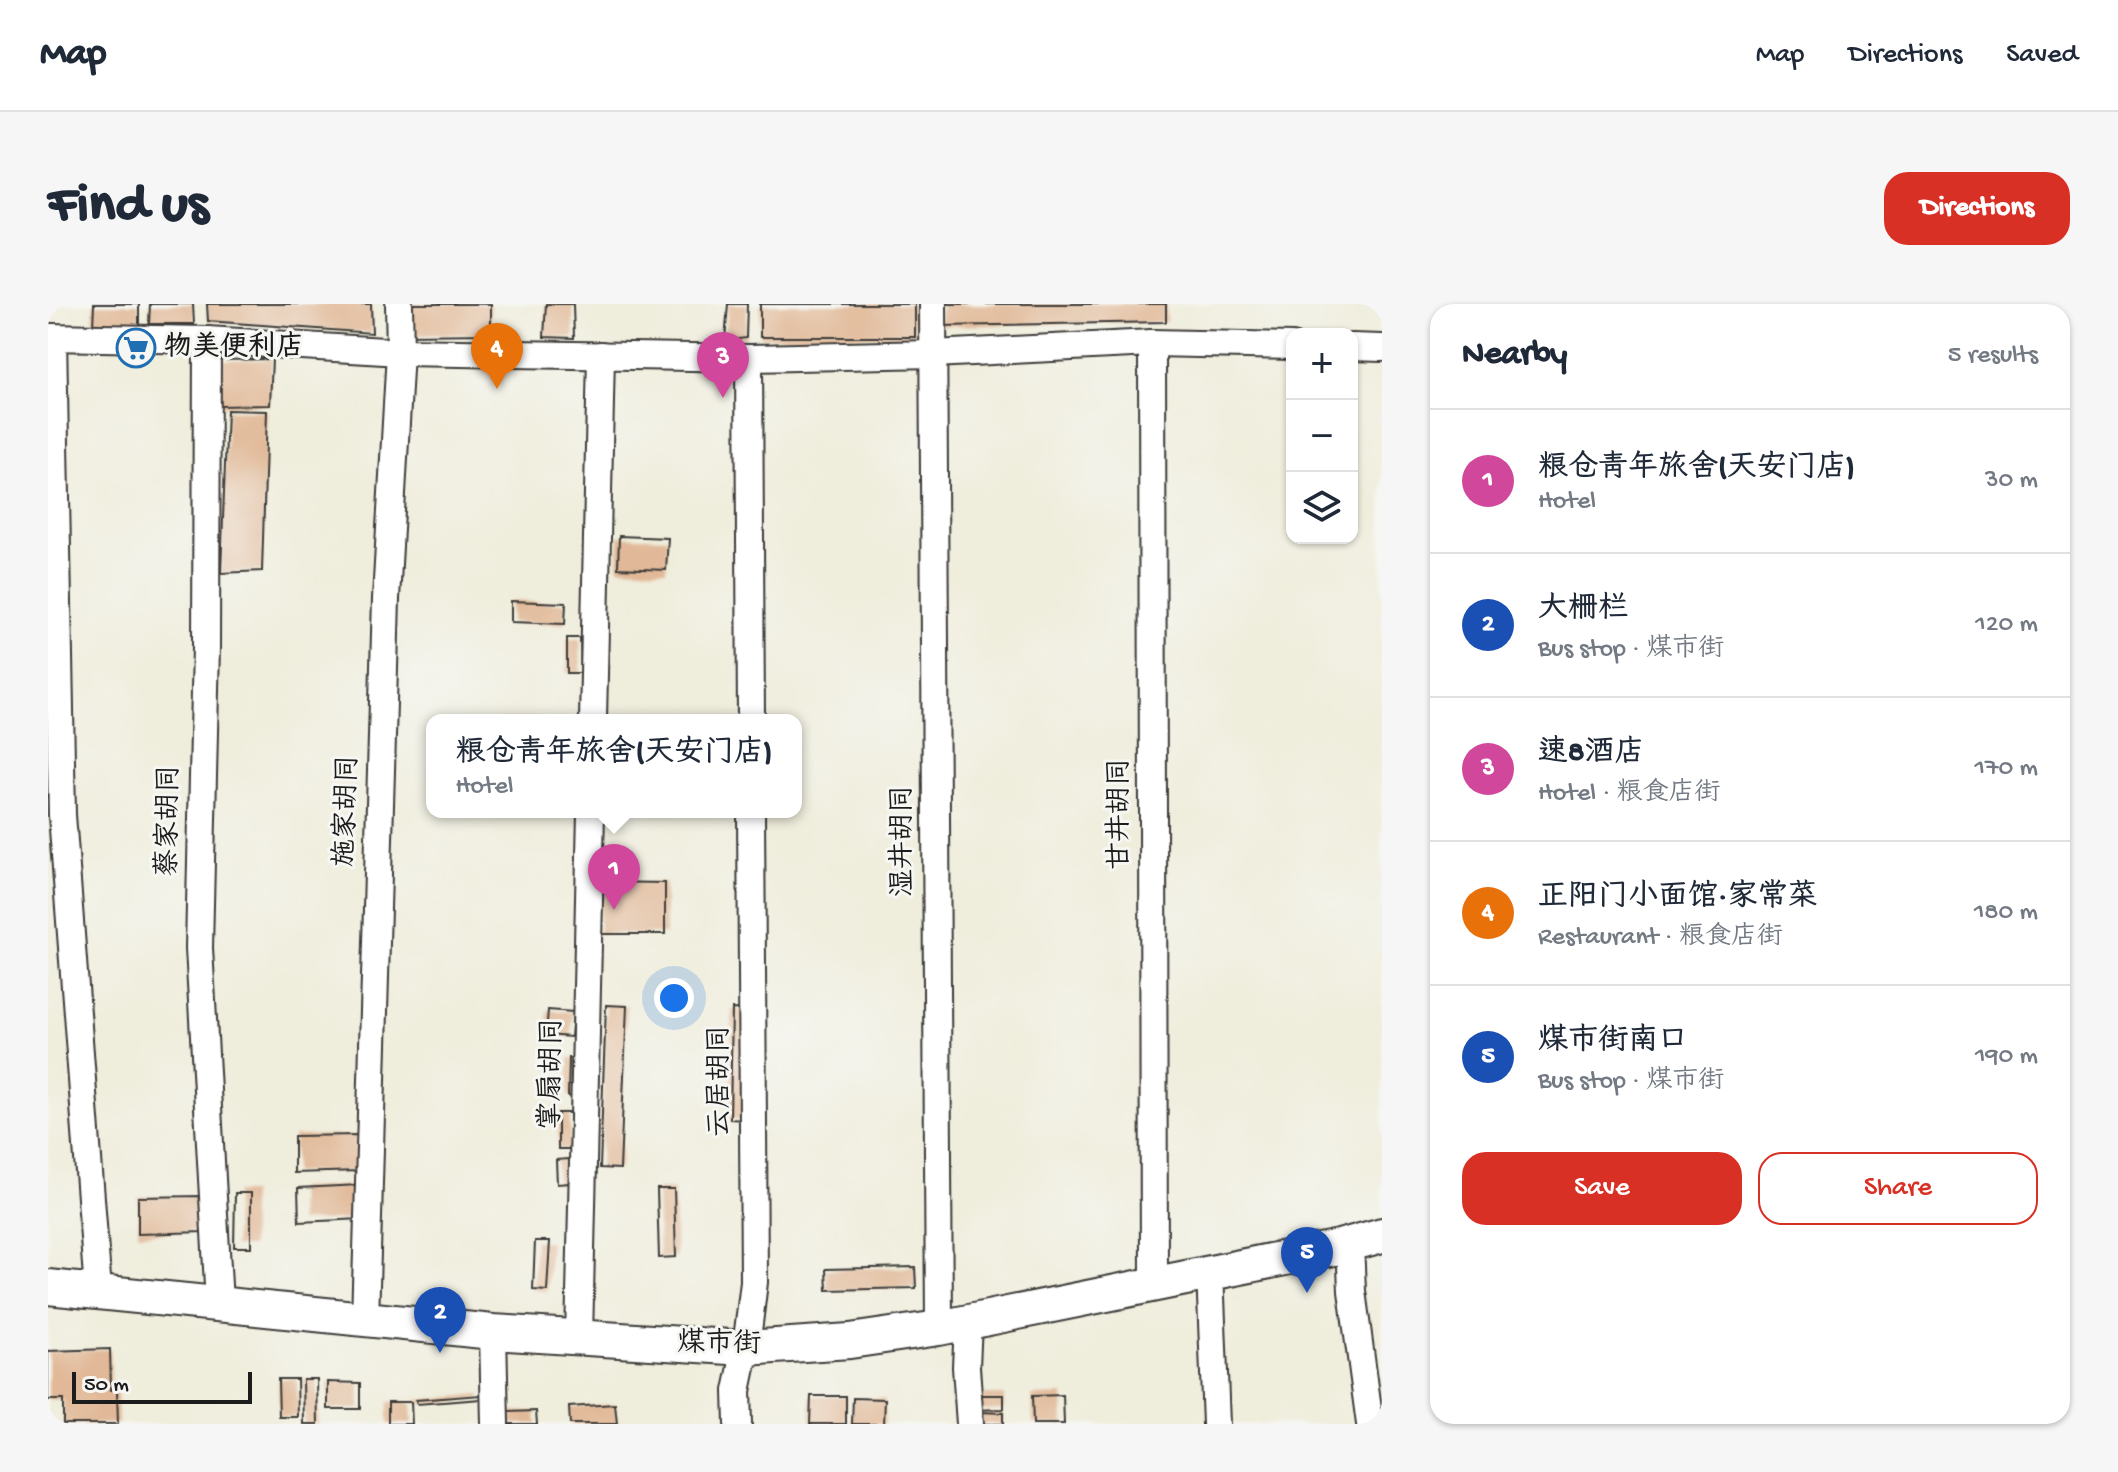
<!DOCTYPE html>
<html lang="en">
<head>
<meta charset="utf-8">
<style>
	:root { --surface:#fff; --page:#f6f6f7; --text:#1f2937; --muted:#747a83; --line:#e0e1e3; --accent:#d93025 }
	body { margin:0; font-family:"Gochi Hand","LXGW WenKai TC",sans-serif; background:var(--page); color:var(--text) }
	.controls { position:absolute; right:24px; top:24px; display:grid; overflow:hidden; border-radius:16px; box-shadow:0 2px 6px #0004 }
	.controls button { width:72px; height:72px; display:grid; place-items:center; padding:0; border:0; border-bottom:2px solid var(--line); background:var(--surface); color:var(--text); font:40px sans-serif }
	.scale { position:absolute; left:24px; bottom:20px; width:180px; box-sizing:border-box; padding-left:8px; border:4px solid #1c1c1c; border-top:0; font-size:22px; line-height:28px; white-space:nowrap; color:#1c1c1c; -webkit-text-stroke:6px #f6f6f2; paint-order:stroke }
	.you { position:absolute; left:626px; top:694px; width:28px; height:28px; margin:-20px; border:6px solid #fff; border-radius:50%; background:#1a73e8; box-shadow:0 0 0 12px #1a73e833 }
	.badge { display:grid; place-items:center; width:52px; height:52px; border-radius:50%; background:var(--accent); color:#fff; font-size:26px; font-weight:700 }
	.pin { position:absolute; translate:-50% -66px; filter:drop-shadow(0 2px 4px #0008) }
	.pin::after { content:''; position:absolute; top:42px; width:28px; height:24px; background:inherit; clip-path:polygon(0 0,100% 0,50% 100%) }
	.popup { position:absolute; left:378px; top:410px; width:376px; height:104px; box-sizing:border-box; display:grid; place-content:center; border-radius:16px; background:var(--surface); filter:drop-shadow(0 2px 6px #0005); font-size:26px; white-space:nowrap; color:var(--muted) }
	.popup b { font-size:30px; color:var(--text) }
	.popup::after { content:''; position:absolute; left:50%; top:100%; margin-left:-16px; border:16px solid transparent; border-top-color:var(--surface) }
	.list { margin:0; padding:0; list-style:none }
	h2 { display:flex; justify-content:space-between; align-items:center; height:104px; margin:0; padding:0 32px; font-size:34px }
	h2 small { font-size:26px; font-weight:400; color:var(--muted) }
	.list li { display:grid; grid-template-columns:52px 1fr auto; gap:24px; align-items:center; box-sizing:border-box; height:144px; padding:0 32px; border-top:2px solid var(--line) }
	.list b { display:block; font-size:30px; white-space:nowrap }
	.list p { margin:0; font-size:26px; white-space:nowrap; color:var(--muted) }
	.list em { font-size:26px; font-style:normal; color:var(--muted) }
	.actions { display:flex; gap:16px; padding:24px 32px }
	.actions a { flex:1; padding:18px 0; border:2px solid var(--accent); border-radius:24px; text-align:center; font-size:28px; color:var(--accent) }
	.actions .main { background:var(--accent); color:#fff }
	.icon { flex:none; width:44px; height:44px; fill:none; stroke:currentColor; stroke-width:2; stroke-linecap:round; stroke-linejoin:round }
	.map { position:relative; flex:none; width:1334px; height:1120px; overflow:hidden; border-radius:24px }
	header { display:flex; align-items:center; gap:48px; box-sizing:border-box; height:112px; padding:0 40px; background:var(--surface); border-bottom:2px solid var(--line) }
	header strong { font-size:38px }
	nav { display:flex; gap:44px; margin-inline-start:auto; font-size:28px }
	.intro { display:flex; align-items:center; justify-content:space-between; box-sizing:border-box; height:192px; padding:0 48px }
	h1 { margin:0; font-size:56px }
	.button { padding:20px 36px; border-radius:24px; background:var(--accent); color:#fff; font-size:28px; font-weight:700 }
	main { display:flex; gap:48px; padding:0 48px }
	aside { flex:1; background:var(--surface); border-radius:24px; box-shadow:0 2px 6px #0004 }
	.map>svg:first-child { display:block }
	.building { fill:#e1b998 }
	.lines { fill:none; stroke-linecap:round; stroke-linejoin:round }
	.minor-casing { stroke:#3c3b39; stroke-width:30 }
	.major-casing { stroke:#3c3b39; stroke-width:38 }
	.minor { stroke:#fff; stroke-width:26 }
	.major { stroke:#fff; stroke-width:34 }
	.labels { text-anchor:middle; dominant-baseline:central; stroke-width:6; stroke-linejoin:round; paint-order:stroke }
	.poi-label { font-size:28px; font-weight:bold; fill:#1c1c1c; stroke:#f6f6f2; text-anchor:start }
	.street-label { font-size:28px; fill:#1c1c1c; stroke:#f6f6f2 }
</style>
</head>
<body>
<header>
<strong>Map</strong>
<nav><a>Map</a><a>Directions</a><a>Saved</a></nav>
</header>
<div class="intro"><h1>Find us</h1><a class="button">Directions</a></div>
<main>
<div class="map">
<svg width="1334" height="1120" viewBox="0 0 1334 1120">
	<rect width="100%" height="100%" fill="#f6f6f2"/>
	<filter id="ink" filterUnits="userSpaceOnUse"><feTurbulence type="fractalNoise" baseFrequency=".0125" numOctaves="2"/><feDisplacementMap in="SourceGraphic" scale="16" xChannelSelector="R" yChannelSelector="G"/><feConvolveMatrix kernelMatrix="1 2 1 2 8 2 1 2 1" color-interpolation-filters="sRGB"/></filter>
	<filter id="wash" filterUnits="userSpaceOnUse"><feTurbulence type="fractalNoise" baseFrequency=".006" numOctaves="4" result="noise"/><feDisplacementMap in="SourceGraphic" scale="32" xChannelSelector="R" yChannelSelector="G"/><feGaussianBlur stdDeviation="1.8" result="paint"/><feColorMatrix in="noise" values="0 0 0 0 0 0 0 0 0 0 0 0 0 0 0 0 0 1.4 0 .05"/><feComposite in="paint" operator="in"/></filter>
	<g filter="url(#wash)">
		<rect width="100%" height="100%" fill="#efeddb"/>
		<g id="blocks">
			<g class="building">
				<polygon points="46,0 91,0 91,24 45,23"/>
				<polygon points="102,0 145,0 146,20 101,20"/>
				<polygon points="159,0 323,0 324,29 160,17"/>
				<polygon points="355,0 443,0 443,30 356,31"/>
				<polygon points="498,0 525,0 526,34 496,33"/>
				<polygon points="680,0 699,0 698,34 677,37"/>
				<rect x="712" y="0" width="155" height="33"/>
				<polygon points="893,0 1118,0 1118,18 892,22"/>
				<polygon points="224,55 222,101 172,102 172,56"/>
				<polygon points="179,106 219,107 214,267 173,269"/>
				<polygon points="571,232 620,234 618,266 570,264"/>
				<polygon points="463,297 518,299 517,320 463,318"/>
				<polygon points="519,334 532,334 533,369 519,369"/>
				<polygon points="552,578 617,579 617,630 551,630"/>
				<polygon points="558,701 579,702 572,865 552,864"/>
				<polygon points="684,705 698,706 696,816 682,815"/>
				<polygon points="500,706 525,708 523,733 498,731"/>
				<polygon points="521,754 531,754 529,793 520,792"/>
				<rect x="510" y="809" width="12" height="36"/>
				<polygon points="311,831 311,867 246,869 246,832"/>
				<polygon points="521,855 522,879 509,880 508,856"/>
				<polygon points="312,881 314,915 251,918 250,884"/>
				<polygon points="609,885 626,885 628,953 611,954"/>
				<polygon points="187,889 203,889 203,943 186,943"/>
				<polygon points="155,892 156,928 90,930 90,893"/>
				<polygon points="487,937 502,937 499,987 485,986"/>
				<polygon points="867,963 868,984 779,986 778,965"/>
				<polygon points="62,1045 63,1086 69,1086 70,1120 15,1120 15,1096 0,1096 0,1047"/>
				<polygon points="230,1075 249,1075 250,1113 231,1113"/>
				<polygon points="255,1075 269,1075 270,1120 256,1120"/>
				<polygon points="280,1078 312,1079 312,1105 280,1105"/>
				<polygon points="433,1091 433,1095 369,1100 368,1096"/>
				<polygon points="926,1091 956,1091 956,1105 925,1106"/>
				<polygon points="1015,1091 1016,1120 985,1120 984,1092"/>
				<polygon points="763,1092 798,1092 798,1120 762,1120"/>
				<polygon points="805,1094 837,1095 836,1120 804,1120"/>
				<polygon points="340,1098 363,1098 364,1120 340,1120"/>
				<polygon points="567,1100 569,1120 522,1120 521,1103"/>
				<polygon points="488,1107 489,1120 459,1120 459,1108"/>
				<polygon points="931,1108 955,1109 955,1120 931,1120"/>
			</g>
		</g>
	</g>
	<g filter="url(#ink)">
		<use href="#blocks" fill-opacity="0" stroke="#3c3b39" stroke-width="2"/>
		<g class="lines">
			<g class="minor-casing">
				<g id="minor">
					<polyline points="885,0 891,1024"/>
					<polyline points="0,33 159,36 352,48 701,54 885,50 1104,39 1244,42"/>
					<polyline points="5,33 14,511 50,987"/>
					<polyline points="159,36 158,343 151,644 171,999"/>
					<polyline points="1104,39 1106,980"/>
					<polyline points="1304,43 1334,44"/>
					<polyline points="701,54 703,416"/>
					<polyline points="545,416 553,51"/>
					<polyline points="1302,938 1304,987 1322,1120"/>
					<polyline points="1162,967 1168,1120"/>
					<polyline points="317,1016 338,295 352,48 351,0"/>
					<polyline points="920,1018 918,1063 922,1120"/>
					<polyline points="445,1028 447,1120"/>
					<polyline points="531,1034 543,508"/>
					<polyline points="690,1120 689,1087 698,1044 706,978 703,508"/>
				</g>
			</g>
			<g class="major-casing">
				<polyline id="major" points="0,983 445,1028 698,1044 802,1037 891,1024 1291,943 1334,931"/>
			</g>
			<use href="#minor" class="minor"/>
			<use href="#major" class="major"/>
		</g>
	</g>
	<defs>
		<g id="supermarket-ring" transform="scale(2)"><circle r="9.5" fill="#f6f6f2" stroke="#1f6fb2" stroke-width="1.5"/><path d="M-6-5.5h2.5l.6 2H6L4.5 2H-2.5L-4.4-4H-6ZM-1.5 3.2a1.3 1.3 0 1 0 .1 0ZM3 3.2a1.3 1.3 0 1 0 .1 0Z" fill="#1f6fb2"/></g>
	</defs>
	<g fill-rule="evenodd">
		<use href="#supermarket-ring" x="88" y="44"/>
	</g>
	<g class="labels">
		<g class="poi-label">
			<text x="116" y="44">物美便利店</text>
		</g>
		<g class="street-label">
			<text transform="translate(300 507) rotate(-88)">施家胡同</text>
			<text transform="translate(1073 510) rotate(-90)">甘井胡同</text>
			<text transform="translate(122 517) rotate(-89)">蔡家胡同</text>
			<text transform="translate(856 537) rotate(-90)">湿井胡同</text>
			<text transform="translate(505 770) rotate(-89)">掌扇胡同</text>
			<text transform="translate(673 777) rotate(-90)">云居胡同</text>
			<text transform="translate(671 1041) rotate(1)">煤市街</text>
		</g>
	</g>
</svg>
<div class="controls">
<button>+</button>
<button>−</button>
<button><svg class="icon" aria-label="layers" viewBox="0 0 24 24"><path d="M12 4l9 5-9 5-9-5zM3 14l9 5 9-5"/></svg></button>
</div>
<div class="scale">50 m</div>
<div class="you"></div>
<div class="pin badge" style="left:566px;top:606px;background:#d1479c">1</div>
<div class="popup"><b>粮仓青年旅舍(天安门店)</b>Hotel</div>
<div class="pin badge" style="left:392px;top:1049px;background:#1a4fb4">2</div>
<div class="pin badge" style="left:675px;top:94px;background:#d1479c">3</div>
<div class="pin badge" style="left:449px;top:85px;background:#e8710a">4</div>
<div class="pin badge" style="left:1259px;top:989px;background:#1a4fb4">5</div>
</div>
<aside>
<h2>Nearby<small>5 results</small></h2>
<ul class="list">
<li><span class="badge" style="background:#d1479c">1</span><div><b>粮仓青年旅舍(天安门店)</b><p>Hotel</p></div><em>30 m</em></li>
<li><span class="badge" style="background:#1a4fb4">2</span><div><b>大栅栏</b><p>Bus stop · 煤市街</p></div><em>120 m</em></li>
<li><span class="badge" style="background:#d1479c">3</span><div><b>速8酒店</b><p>Hotel · 粮食店街</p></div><em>170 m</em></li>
<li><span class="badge" style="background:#e8710a">4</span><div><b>正阳门小面馆·家常菜</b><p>Restaurant · 粮食店街</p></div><em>180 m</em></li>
<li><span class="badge" style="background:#1a4fb4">5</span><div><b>煤市街南口</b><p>Bus stop · 煤市街</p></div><em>190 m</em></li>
</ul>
<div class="actions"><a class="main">Save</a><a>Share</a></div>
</aside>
</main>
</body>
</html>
